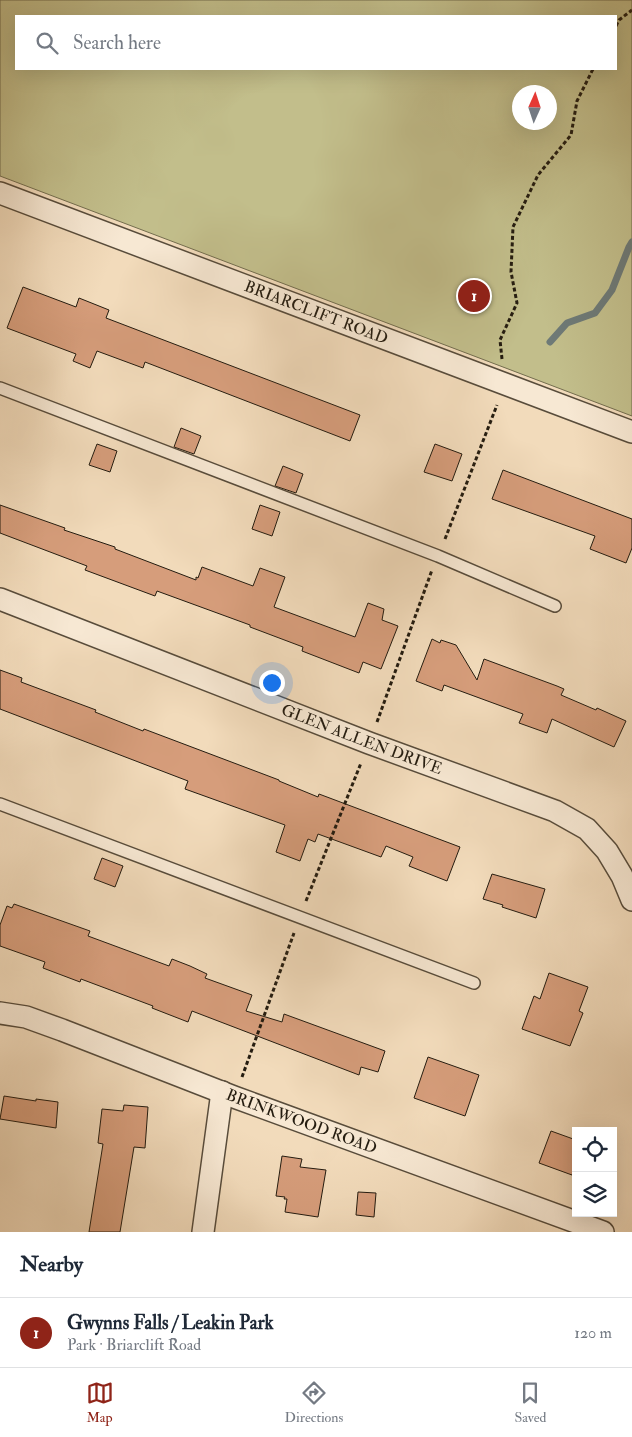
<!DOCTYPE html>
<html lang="en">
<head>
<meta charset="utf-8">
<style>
	:root { --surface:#fff; --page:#f6f6f7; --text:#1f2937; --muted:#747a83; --line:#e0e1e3; --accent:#8f2418 }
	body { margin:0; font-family:"IM FELL Double Pica",serif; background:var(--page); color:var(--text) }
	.controls { position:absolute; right:15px; bottom:15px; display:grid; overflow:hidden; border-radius:0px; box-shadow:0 5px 20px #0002 }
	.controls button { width:45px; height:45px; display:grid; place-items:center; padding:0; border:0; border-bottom:1px solid var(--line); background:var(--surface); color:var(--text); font:25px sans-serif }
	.compass { position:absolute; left:512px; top:85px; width:45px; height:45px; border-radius:50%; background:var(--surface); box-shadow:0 5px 20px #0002; rotate:3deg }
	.you { position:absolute; left:271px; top:682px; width:18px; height:18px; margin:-12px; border:4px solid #fff; border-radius:50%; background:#1a73e8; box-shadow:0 0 0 8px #1a73e833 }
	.badge { display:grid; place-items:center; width:32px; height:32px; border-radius:50%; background:var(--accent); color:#fff; font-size:16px; font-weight:700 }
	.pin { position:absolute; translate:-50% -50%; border:2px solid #fff; box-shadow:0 1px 5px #0006 }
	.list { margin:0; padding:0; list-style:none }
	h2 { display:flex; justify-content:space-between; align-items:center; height:65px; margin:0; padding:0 20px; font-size:21px }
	h2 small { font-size:16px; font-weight:400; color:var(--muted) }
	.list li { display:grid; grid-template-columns:32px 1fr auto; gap:15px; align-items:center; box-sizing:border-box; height:70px; padding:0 20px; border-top:1px solid var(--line) }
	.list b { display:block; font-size:19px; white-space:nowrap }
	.list p { margin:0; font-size:16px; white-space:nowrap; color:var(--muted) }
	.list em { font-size:16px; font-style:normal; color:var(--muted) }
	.icon { flex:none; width:28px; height:28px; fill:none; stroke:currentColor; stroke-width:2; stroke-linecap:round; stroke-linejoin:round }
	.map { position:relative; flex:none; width:632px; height:1232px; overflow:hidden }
	.search { position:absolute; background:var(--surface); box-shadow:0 5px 20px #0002; left:15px; right:15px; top:15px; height:55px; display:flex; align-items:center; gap:12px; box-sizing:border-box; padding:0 18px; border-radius:0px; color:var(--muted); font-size:19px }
	.sheet { height:135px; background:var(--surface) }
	nav { display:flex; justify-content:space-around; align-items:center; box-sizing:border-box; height:70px; border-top:1px solid var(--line); background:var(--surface); font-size:14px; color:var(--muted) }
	nav a { display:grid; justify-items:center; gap:2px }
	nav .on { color:var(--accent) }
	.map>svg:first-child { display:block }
	.green { fill:#c2be8b; stroke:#736d4e; fill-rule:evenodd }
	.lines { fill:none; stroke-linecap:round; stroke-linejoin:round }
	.stream { stroke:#6e7a77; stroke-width:7 }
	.building { fill:#d69d7b; stroke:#241c10 }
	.lane-casing { stroke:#584c3b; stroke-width:14 }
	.street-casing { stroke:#584c3b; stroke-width:24 }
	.path { stroke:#241c10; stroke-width:3; stroke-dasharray:4 2.5; stroke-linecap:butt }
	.lane { stroke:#f7e8d3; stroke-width:11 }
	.street { stroke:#f7e8d3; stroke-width:21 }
	.labels { text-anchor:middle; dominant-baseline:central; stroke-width:5; stroke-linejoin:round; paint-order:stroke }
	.street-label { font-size:16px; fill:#241c10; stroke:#f7e8d3 }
</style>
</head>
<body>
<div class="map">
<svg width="632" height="1232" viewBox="0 0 632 1232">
	<rect width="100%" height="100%" fill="#f2dbbb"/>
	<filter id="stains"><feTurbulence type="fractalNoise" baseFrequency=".004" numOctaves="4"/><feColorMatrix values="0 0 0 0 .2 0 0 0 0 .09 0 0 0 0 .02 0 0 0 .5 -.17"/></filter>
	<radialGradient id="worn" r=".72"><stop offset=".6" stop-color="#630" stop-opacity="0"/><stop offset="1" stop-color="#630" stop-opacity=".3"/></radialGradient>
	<path class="green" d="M0 0H632V416L0 176ZM16 16H616V69H16ZM520 92H550V122H520Z"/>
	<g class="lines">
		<polyline class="stream" points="550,342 567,323 595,313 612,290 629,247 632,242"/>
	</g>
	<g class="building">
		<polygon points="23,287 76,307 79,298 109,310 106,318 360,415 350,441 145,362 143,368 97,351 90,368 73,361 76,354 7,328"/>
		<polygon points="181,428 201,436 194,454 174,447"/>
		<polygon points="97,444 117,451 110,472 89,465"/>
		<polygon points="435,444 462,454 452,481 424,472"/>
		<polygon points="283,466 303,474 296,493 275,486"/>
		<polygon points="503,470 632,519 632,548 626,563 590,549 595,536 492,499"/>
		<polygon points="0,505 65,528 64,530 115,547 115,549 196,580 196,577 198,578 202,567 253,586 260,568 285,577 274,607 355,637 368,603 384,609 382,620 398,626 381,669 363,662 359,673 302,651 303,647 250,627 250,625 157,591 155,596 85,570 87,566 0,533"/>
		<polygon points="260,505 280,512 272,536 252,529"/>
		<polygon points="432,639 440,643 441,640 456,645 477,680 484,659 557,686 564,689 561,695 596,710 597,708 626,721 614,747 552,719 547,733 519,723 523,714 444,685 442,691 416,681"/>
		<polygon points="0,670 22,678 21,682 96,710 95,712 143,731 144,729 279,780 279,781 318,797 319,794 460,847 447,881 409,866 413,857 386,846 381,857 318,834 315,842 308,839 300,861 276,852 285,825 185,789 188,781 0,709"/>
		<polygon points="102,858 123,866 115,887 94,879"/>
		<polygon points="492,874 545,889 536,918 502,907 503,905 483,899"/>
		<polygon points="14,904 90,931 88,936 169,966 172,959 190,966 207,974 205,978 252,995 246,1011 282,1022 284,1014 385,1051 378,1072 361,1067 359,1075 192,1011 188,1022 152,1008 153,1006 81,979 80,982 43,968 45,962 0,946 0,925 7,906 12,908"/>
		<polygon points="549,973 588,987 579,1011 583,1013 570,1046 522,1029 534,996 540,999"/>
		<polygon points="428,1057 479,1075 465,1116 414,1098"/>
		<polygon points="4,1096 36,1101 36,1099 58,1102 56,1128 0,1119"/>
		<polygon points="124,1105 148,1107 145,1148 134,1147 120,1232 89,1232 103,1144 98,1143 102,1109 123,1111"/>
		<polygon points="551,1131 576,1140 576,1165 572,1175 539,1163"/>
		<polygon points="282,1156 302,1159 300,1167 326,1170 318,1217 285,1212 287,1199 284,1199 285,1197 276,1196"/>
		<polygon points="358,1192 376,1193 374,1217 356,1215"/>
	</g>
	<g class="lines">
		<g class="lane-casing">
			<g id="lane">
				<polyline points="0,388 438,556 555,606"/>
				<polyline points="0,804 474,983"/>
			</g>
		</g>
		<g class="street-casing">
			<g id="street">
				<path id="s1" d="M0 193 632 432"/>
				<path id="s2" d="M0 599 369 743 555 811 587 829 607 851 622 876 632 900"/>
				<path id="s3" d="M0 1013 26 1017 62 1030 234 1097 603 1232"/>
				<polyline points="203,1232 222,1092"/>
			</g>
		</g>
		<g class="path">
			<polyline points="616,26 619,20 632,10"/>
			<polyline points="502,359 500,340 517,303 511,272 513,227 538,175 571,135 577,101 593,69"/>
			<polyline points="445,539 497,405"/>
			<polyline points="377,722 432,570"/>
			<polyline points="306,901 361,763"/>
			<polyline points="242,1077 294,933"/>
		</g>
		<use href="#lane" class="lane"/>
		<use href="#street" class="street"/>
	</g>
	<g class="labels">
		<g class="street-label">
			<text stroke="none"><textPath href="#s1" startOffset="338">BRIARCLIFT ROAD</textPath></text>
			<text stroke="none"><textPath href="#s2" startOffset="388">GLEN ALLEN DRIVE</textPath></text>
			<text stroke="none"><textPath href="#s3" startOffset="321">BRINKWOOD ROAD</textPath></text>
		</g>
	</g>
	<rect width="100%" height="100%" filter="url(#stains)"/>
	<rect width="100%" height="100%" fill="url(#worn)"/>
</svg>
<div class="controls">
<button><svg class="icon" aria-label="locate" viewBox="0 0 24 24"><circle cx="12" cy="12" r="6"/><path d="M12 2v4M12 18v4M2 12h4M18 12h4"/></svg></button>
<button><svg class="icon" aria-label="layers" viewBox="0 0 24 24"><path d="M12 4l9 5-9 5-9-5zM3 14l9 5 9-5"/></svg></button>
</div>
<svg class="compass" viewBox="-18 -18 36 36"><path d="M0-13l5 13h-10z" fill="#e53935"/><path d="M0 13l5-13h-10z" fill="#747a83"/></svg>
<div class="you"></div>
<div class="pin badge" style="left:474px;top:296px">1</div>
<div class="search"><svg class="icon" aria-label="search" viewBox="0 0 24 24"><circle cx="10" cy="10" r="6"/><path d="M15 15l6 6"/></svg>Search here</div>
</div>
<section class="sheet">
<h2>Nearby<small></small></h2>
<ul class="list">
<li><span class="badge">1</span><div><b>Gwynns Falls / Leakin Park</b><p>Park · Briarclift Road</p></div><em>120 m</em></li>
</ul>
</section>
<nav>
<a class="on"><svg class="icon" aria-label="map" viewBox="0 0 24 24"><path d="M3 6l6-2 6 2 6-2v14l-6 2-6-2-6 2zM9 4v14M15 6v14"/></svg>Map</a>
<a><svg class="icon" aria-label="directions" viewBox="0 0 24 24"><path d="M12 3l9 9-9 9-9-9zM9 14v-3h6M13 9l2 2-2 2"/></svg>Directions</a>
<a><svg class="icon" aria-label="saved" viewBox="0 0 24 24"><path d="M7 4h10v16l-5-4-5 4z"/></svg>Saved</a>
</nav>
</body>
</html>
